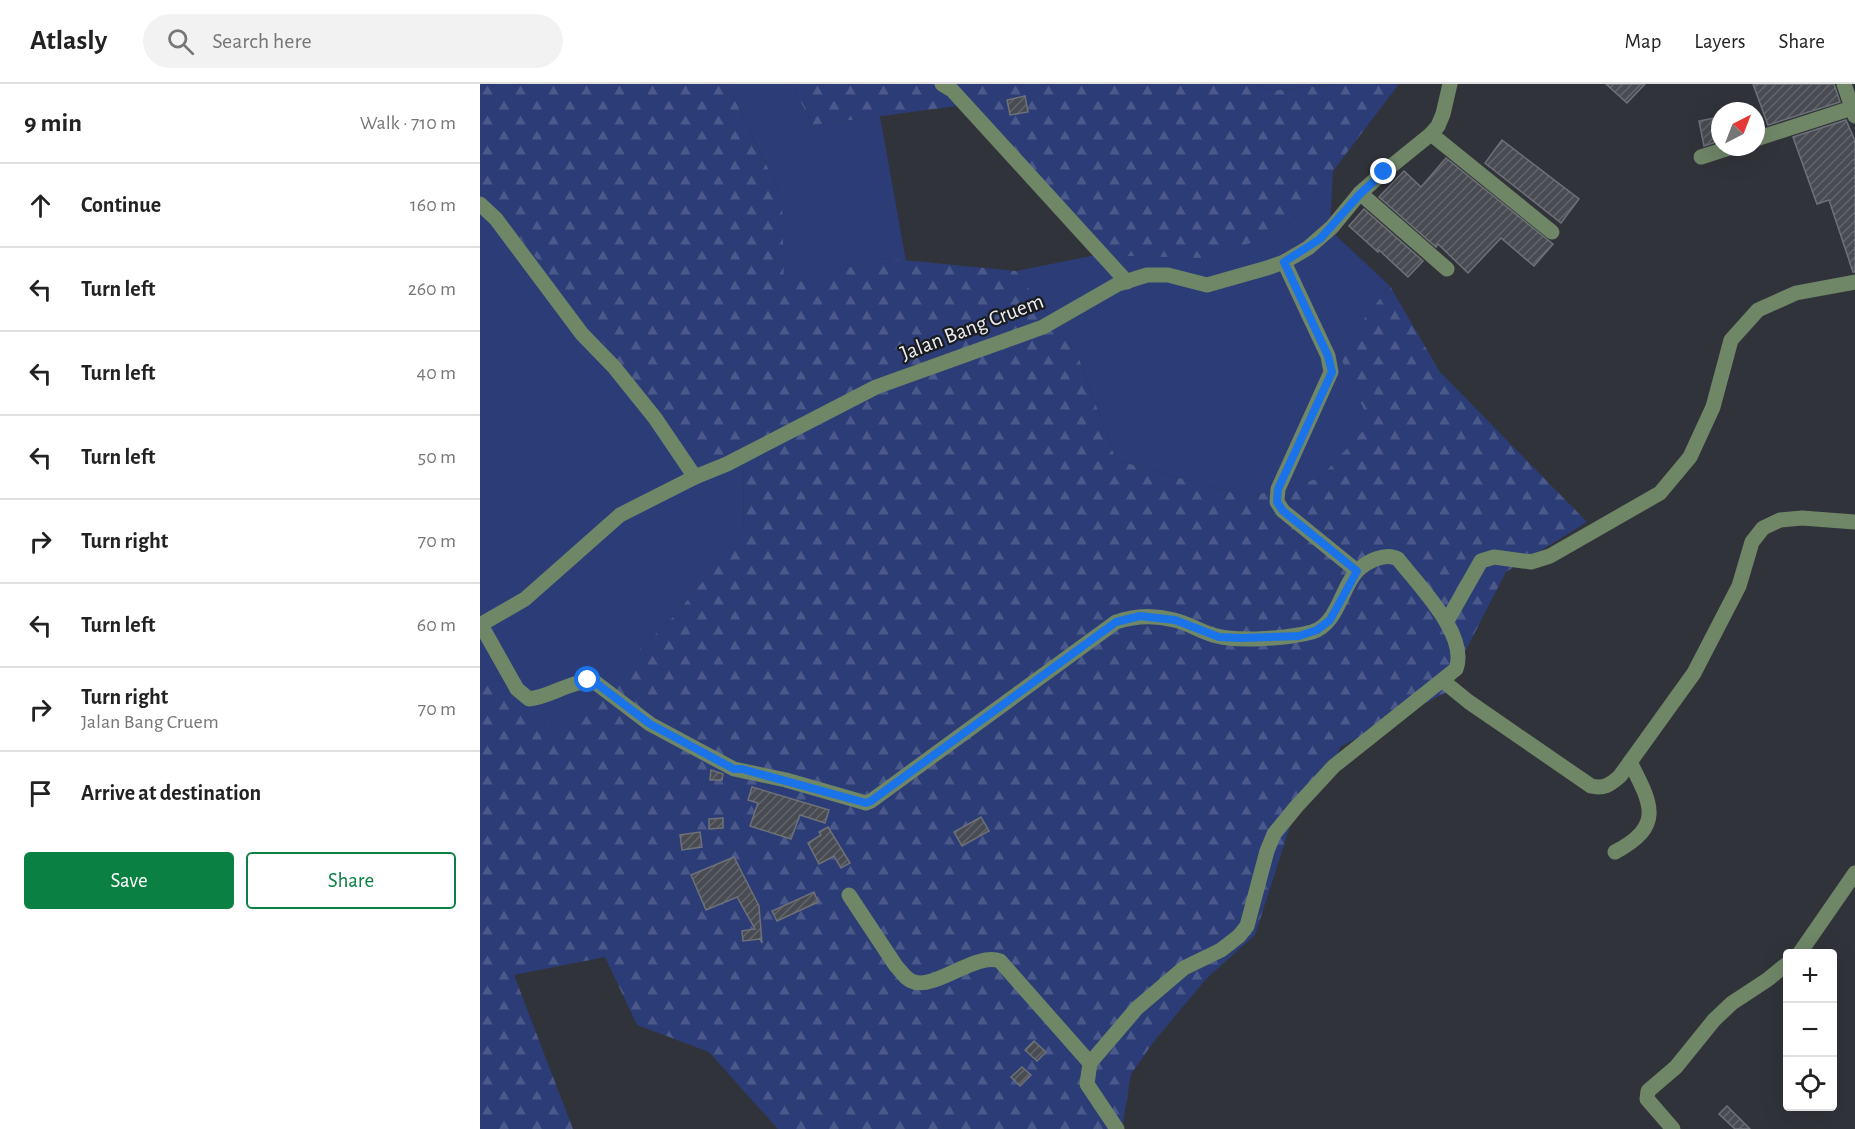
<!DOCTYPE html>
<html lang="en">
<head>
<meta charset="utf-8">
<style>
	:root { --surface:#fff; --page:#f2f2f2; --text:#222; --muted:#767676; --line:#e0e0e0; --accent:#0b8043 }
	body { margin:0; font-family:"Alegreya Sans",sans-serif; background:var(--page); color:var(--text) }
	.controls { position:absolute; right:18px; bottom:18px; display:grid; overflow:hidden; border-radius:6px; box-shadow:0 6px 24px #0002 }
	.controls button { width:54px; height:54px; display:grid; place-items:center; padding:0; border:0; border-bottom:2px solid var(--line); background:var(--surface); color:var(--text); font:30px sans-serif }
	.compass { position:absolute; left:1231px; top:18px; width:54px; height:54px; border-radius:50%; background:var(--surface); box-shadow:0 6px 24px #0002; rotate:42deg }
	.stop { position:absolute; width:18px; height:18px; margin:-14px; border:4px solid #1a73e8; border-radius:50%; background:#fff }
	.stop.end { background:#1a73e8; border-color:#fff; box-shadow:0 2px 6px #0008 }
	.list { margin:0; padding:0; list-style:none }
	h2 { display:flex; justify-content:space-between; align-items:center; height:78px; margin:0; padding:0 24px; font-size:26px }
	h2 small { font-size:20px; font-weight:400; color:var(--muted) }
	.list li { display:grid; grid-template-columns:39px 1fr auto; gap:18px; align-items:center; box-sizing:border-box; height:84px; padding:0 24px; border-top:2px solid var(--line) }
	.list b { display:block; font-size:22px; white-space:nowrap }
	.list p { margin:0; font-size:20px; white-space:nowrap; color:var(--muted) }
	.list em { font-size:20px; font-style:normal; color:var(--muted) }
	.actions { display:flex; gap:12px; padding:18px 24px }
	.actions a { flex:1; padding:14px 0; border:2px solid var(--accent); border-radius:6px; text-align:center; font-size:21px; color:var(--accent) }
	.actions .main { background:var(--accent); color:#fff }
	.icon { flex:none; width:33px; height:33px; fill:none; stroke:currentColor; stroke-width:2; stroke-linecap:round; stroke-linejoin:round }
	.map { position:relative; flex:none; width:1375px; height:1045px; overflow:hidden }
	header { display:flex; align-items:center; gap:36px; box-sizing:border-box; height:84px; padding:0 30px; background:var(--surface); border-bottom:2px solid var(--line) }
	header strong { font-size:28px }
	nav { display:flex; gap:33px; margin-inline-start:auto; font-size:21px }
	.search { width:420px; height:54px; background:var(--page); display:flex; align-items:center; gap:15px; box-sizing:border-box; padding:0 21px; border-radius:33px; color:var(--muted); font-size:22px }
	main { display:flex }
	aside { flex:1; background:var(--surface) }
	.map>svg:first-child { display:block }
	.green { fill:#2b3c76 }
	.forest { fill:url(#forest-firs) }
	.building { fill:url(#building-hatch); stroke:#6e7178; stroke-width:1.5 }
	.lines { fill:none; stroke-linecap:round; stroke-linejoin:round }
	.minor { stroke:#6f8667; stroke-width:15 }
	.route { stroke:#1a73e8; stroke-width:8 }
	.labels { text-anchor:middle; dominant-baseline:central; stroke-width:4.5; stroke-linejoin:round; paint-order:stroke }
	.street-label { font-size:22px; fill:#ebedf1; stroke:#1a1b1e }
</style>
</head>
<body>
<header>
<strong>Atlasly</strong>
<div class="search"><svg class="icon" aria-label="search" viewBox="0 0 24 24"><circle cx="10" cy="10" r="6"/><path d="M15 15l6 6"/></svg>Search here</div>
<nav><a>Map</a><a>Layers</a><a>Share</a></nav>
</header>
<main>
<aside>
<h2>9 min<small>Walk · 710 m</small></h2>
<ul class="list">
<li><svg class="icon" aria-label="ahead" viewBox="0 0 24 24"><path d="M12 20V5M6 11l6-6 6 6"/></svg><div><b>Continue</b></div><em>160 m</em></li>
<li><svg class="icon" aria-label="left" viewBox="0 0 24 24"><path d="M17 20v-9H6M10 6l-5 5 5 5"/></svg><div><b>Turn left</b></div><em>260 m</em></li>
<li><svg class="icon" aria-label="left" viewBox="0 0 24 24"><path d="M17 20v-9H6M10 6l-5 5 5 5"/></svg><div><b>Turn left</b></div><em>40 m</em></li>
<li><svg class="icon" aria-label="left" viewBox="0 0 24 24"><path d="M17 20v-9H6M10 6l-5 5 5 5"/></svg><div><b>Turn left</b></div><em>50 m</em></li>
<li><svg class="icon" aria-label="right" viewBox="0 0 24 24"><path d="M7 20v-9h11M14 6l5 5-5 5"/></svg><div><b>Turn right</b></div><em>70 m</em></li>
<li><svg class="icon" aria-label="left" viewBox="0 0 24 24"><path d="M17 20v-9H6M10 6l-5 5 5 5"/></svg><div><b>Turn left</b></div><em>60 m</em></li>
<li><svg class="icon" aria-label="right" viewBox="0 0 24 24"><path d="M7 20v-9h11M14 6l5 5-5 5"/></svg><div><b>Turn right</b><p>Jalan Bang Cruem</p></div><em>70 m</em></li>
<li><svg class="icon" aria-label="arrive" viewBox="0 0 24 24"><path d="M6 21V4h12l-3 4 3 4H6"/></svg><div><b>Arrive at destination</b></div></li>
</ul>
<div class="actions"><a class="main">Save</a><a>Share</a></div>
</aside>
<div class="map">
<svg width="1375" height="1045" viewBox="0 0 1375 1045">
	<defs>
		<pattern id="forest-firs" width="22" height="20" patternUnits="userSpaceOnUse" patternTransform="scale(1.5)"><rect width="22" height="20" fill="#2b3c76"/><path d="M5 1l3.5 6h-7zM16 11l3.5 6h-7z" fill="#4a588a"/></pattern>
		<pattern id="building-hatch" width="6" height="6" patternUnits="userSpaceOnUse" patternTransform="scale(1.5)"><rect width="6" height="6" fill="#484b52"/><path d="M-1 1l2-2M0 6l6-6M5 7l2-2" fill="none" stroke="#63656b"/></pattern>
	</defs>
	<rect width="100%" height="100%" fill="#31333a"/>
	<g class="green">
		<polygon points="247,0 311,0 333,41 400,32 426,177 403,174 303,203 302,113"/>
		<polygon points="778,0 860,0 790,7"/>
		<polygon points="853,87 850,146 910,202 858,268 891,339 840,394 768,413 636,376 598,272 536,187 616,171 800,150"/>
		<polygon points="0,116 29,140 263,379 264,448 197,529 76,647 0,579"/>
	</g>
	<g class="forest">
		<polygon points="0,0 247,0 302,113 304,202 403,174 536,187 598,272 636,376 768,413 840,394 890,339 858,268 910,202 960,288 1107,438 1026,488 976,585 967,608 860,663 854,682 813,733 775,851 726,895 675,956 651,990 642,1045 298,1045 229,968 157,941 125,873 34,891 93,1045 0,1045 0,579 76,646 197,529 264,447 263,379 209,366 29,140 0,116"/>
		<polygon points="311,0 778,0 790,7 860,0 919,0 853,87 800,150 721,174 616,171 477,22 333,41"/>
	</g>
	<g class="building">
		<polygon points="1126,0 1165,0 1147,19"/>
		<polygon points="1273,0 1354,0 1360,18 1288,41"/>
		<polygon points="545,12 548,28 530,31 527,16"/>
		<polygon points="1235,34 1239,57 1224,62 1219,37"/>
		<polygon points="1366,36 1375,57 1375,188 1373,188 1349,116 1337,120 1313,53"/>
		<polygon points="1022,56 1099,115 1081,139 1005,79"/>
		<polygon points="966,74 1073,160 1054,182 1021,154 988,189 958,160 956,163 899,113 924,87 941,103"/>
		<polygon points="884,125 943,177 928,193 899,166 898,168 869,142"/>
		<polygon points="231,686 243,690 242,696 230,696"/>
		<polygon points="272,703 349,726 345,739 320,731 311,755 270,742 278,719 268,716"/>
		<polygon points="501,733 509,747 482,762 474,748"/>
		<polygon points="243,734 243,744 229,745 229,735"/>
		<polygon points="348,743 370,779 361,784 354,772 339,780 328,759 341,751 339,748"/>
		<polygon points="220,748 222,763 202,766 200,751"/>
		<polygon points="254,773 279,822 282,859 280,855 263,857 262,847 275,845 257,813 226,826 211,791"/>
		<polygon points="334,808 338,818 297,837 292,827"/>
		<polygon points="554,957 566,968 557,977 545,966"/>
		<polygon points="542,983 551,991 540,1002 531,993"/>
		<polygon points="1247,1022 1270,1045 1255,1045 1239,1030"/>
	</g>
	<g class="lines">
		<g class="minor">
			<polyline points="462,0 472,6 647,198"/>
			<polyline points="1364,0 1375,32"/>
			<polyline points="951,50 1072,148"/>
			<polyline points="1276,55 1375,23"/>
			<polyline points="1221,73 1252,63"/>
			<polyline points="880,109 967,185"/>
			<polyline points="0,120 16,135 102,250 134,283 175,334 215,393"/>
			<polyline points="804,178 848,272 851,288 798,405 797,418 803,427 877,487"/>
			<polyline points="967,537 1001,477 1014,473 1051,478 1070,472 1180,409 1210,373 1233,323 1251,256 1278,226 1316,209 1375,198"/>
			<polyline points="0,541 45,515 140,431 215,393 247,380 396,303 563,243 638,200 667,191 688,191 727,201 787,184 804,178 828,164 852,143 880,109 904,88 951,50 958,42 963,30 970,0"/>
			<path d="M1 541 37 605 49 615C72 613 95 593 116 599L170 640 254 685 306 696 386 719 391 717 636 538C654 532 675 531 694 536 709 539 722 549 737 552 760 558 810 554 832 548 858 540 861 504 877 487 887 477 906 468 918 475 938 501 989 551 976 585L854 682 816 723 794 750 787 767 767 842 759 852 741 866 704 884 657 924 610 979 607 1000 637 1045"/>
			<path d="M963 597 989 618 1111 702C1124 705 1130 701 1140 692L1214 589 1259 502 1272 458 1283 444 1300 436 1322 434 1375 438"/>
			<path d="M1135 768C1184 742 1172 721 1150 678"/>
			<path d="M369 811 416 882C421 887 426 896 434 898 456 905 496 868 520 877L610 979"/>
			<polyline points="1319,870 1375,789"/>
			<polyline points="1193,1045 1167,1015 1168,1007 1196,983 1234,936 1252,919 1287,896 1308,879"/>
		</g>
	</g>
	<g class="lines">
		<polyline class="route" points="108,596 116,599 170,640 254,685 262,685 386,719 391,717 636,538 660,532 695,536 739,553 761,554 819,552 837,546 850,536 877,487 803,427 797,418 798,405 852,288 848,272 804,178 840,155 880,110 904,88"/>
	</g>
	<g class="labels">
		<g class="street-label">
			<text transform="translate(492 243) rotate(-21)">Jalan Bang Cruem</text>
		</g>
	</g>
</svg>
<div class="controls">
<button>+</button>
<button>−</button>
<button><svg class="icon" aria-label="locate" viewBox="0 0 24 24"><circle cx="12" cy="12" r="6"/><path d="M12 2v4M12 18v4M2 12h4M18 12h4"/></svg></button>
</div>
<svg class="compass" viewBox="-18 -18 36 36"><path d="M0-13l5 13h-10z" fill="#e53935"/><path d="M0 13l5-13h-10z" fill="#767676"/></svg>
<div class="stop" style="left:108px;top:596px"></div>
<div class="stop end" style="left:904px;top:88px"></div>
</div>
</main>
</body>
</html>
